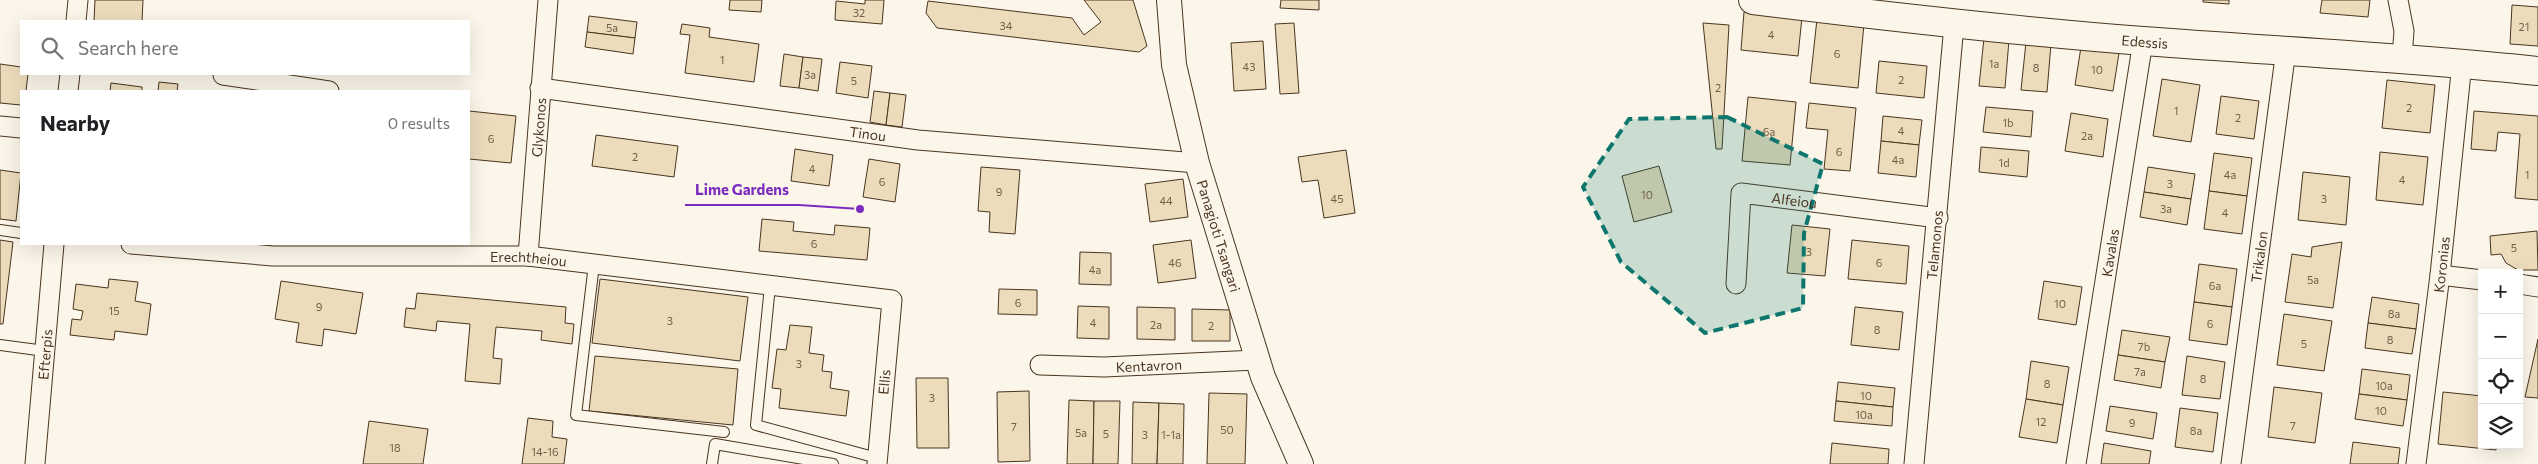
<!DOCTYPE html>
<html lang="en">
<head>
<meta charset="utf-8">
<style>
	:root { --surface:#fff; --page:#f2f2f2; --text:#202124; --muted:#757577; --line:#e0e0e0 }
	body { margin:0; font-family:Commissioner,sans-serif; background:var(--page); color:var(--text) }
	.controls { position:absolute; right:15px; bottom:15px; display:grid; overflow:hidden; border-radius:0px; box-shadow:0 5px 20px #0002 }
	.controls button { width:45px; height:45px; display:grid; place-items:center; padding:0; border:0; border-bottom:1px solid var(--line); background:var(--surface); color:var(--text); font:25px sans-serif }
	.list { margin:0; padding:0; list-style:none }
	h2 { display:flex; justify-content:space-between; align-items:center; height:65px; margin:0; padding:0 20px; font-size:21px }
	h2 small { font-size:16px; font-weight:400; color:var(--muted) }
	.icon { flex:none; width:28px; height:28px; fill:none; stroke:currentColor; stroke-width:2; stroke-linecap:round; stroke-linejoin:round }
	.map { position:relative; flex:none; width:2538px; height:464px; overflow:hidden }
	.search { position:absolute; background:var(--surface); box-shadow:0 5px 20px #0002; left:20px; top:20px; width:450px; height:55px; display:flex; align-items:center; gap:12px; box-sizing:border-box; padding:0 18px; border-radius:0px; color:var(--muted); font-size:19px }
	.panel { position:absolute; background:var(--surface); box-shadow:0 5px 20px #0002; left:20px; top:90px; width:450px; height:155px; border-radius:0px }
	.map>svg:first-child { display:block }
	.building { fill:#ecdcbc; stroke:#4a3520 }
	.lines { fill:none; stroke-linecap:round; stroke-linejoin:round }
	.service-casing { stroke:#4a3520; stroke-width:12 }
	.minor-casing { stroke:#4a3520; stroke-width:21 }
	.tertiary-casing { stroke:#4a3520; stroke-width:26 }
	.secondary-casing { stroke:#4a3520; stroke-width:30 }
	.service { stroke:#fbf6e9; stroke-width:10 }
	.minor { stroke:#fbf6e9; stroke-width:19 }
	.tertiary { stroke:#fbf6e9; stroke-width:24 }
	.secondary { stroke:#fbf6e9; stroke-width:28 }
	.marked { fill:#0f766e; fill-opacity:0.2; stroke:#0f766e; stroke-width:4; stroke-dasharray:10 6; stroke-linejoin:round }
	.labels { text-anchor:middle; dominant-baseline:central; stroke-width:4; stroke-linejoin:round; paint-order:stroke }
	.number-label { font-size:11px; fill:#725f47 }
	.street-label { font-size:14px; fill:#4a3520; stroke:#fbf6e9 }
	.leader { fill:none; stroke:#7b2cbf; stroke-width:2 }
	.callout-dot { fill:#7b2cbf; stroke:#fbf6e9; stroke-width:2 }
	.callout-label { font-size:15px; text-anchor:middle; font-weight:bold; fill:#7b2cbf; stroke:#fbf6e9; stroke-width:4; stroke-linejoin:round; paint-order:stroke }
</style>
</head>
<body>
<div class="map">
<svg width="2538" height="464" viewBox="0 0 2538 464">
	<rect width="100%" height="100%" fill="#fbf6e9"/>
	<g class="building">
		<polygon points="95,0 143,0 142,21 94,21"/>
		<polygon points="730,0 762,0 761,12 729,10"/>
		<polygon points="865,0 884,0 882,24 835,20 836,1 865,4"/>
		<polygon points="1084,0 1133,0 1147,46 1139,52 937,28 926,13 928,1 1072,18 1084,35 1101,22"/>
		<polygon points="1281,0 1319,0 1319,10 1280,8"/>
		<polygon points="2203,0 2229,0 2229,4 2203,2"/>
		<polygon points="2322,0 2370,0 2368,17 2320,13"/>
		<polygon points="2512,5 2538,7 2538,46 2510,44"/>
		<polygon points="1744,12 1802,17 1798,56 1741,50"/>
		<polygon points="589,16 637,22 635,38 587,32"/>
		<polygon points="1817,19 1864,24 1858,88 1810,83"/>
		<polygon points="1294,23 1299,93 1280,94 1275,24"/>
		<polygon points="1703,23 1729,25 1722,149 1716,149"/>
		<polygon points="682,24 710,28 709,37 759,44 754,82 685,73 690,35 680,34"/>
		<polygon points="587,32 635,38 633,54 585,47"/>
		<polygon points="1984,38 2009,40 2005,88 1979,86"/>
		<polygon points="1263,41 1266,89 1234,91 1231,43"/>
		<polygon points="2026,42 2051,44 2047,92 2021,90"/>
		<polygon points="2081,47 2119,53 2113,91 2075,85"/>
		<polygon points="784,54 803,57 799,88 780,86"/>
		<polygon points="803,57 822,59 818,91 799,88"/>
		<polygon points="1879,61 1927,66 1924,98 1876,93"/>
		<polygon points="840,62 872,66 868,98 836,93"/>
		<polygon points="0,64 21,67 21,74 28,74 26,91 21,91 21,105 0,103"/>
		<polygon points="2162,79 2200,85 2191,142 2153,136"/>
		<polygon points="2387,80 2435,85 2430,133 2382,128"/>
		<polygon points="159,82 178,84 177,91 158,91"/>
		<polygon points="111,83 142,87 142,91 110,91"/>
		<polygon points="874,91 890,93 886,125 870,122"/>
		<polygon points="890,93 906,95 902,127 886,125"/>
		<polygon points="2221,96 2259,101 2254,139 2216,134"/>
		<polygon points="1748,97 1796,102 1790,165 1742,161"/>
		<polygon points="1809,103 1856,108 1850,171 1824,169 1828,130 1806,128"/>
		<polygon points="1986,107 2033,111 2031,137 1983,132"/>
		<polygon points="469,111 516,116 511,163 469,159"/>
		<polygon points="2474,111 2538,116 2538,200 2515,198 2520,134 2498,132 2496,151 2471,149"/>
		<polygon points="2071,113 2108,119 2103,157 2065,151"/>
		<polygon points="1883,116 1922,120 1919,145 1881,141"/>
		<polygon points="596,135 678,146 674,177 592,166"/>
		<polygon points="1881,141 1919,145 1916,177 1878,173"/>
		<polygon points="1981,147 2029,151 2027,177 1979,172"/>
		<polygon points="795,149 833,155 829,186 791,181"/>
		<polygon points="1346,150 1355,213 1324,218 1318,180 1302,182 1298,157"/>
		<polygon points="2380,152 2428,157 2423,205 2376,200"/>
		<polygon points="2214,153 2252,158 2247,196 2209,191"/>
		<polygon points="869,159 900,164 895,202 863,197"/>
		<polygon points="1659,166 1672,212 1634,222 1622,176"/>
		<polygon points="981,167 1020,170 1015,234 989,232 990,212 978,211"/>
		<polygon points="2148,167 2195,174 2191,199 2144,192"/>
		<polygon points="0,170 21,173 16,221 0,219"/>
		<polygon points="2303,172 2350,177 2346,225 2298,220"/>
		<polygon points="1183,179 1188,217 1150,222 1145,184"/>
		<polygon points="2209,191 2247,196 2242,234 2204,229"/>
		<polygon points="2144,192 2191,199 2187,225 2140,217"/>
		<polygon points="762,219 794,222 793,231 834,235 835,225 870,228 867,260 759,251"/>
		<polygon points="1792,225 1830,229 1825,276 1787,273"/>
		<polygon points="2537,231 2538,270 2518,270 2506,263 2501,254 2491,255 2490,236"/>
		<polygon points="0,240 13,242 3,324 0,324"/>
		<polygon points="1191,240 1196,278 1158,283 1153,245"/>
		<polygon points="1852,240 1909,246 1906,284 1848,279"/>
		<polygon points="2342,242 2333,308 2285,302 2292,254 2311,257 2312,247"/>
		<polygon points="1080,252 1111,253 1111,285 1079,284"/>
		<polygon points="2199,264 2237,269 2232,307 2194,302"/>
		<polygon points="109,279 138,282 135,301 151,304 147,335 115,331 114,340 70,335 72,319 81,320 83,311 73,309 76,284 108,288"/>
		<polygon points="600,279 748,297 740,361 592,343"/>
		<polygon points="281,281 363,293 356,334 324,329 322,346 296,342 299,323 275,319"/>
		<polygon points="2044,281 2082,287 2076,325 2038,319"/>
		<polygon points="999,289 1037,290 1037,315 998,314"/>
		<polygon points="417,293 566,307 565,323 574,324 572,344 541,340 542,331 496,327 493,358 502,359 500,384 465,381 470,324 437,321 436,331 404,327 406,308 415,309"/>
		<polygon points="2372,297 2419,304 2416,329 2368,323"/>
		<polygon points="2194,302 2232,307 2227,345 2189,340"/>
		<polygon points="1078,306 1109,307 1109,339 1077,338"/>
		<polygon points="1137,307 1175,308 1175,340 1137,339"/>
		<polygon points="1855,307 1903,312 1899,350 1851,345"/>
		<polygon points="1192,309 1230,310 1230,341 1192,341"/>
		<polygon points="2284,314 2332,321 2324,371 2277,365"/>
		<polygon points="2368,323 2416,329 2412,354 2365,348"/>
		<polygon points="790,325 812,327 809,353 824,355 822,371 832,372 830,388 849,391 846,416 779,408 781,389 772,388 777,349 786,350"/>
		<polygon points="2122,330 2170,337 2165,362 2118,355"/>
		<polygon points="2538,339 2538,398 2525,397"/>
		<polygon points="2118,355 2165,362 2161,388 2114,380"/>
		<polygon points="595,356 738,369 733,425 589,411"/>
		<polygon points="2187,356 2225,362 2220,399 2182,395"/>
		<polygon points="2031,361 2069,367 2063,405 2026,399"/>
		<polygon points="2362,369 2410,375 2407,400 2359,394"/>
		<polygon points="916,378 948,378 949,448 917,448"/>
		<polygon points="1838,382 1895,388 1893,407 1836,401"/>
		<polygon points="2274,387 2322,393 2315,443 2268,437"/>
		<polygon points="1029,391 1030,461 998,462 997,392"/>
		<polygon points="2443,392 2482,396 2482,445 2497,445 2496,450 2438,444"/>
		<polygon points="1209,393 1247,394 1245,464 1207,464"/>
		<polygon points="2359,394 2407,400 2403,426 2355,419"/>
		<polygon points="2026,399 2063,405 2057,443 2019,437"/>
		<polygon points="1069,400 1094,401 1093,464 1067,464"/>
		<polygon points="1094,401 1120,401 1118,464 1093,464"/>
		<polygon points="1836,401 1893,407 1892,426 1834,421"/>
		<polygon points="1133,402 1159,403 1157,464 1132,464"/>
		<polygon points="1159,403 1184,404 1183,464 1157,464"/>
		<polygon points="2110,406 2157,413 2153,439 2106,431"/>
		<polygon points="2180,408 2218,413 2213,452 2175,447"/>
		<polygon points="528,418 553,421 552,437 567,439 564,464 522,464"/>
		<polygon points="369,421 428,429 423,464 363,464"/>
		<polygon points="2353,442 2400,448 2398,464 2350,464"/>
		<polygon points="1832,443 1889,449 1888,464 1830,464"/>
		<polygon points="2104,443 2151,451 2149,464 2101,464"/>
	</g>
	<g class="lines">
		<g class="service-casing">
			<g id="service">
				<polyline points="0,230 21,233"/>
				<polyline points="594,264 576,415 724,432"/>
				<polyline points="770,286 756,425 877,458"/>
				<polyline points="0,345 45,351"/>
				<polyline points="712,464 715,444 833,464"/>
			</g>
		</g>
		<g class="minor-casing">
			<g id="minor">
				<polyline points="2398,0 2404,31 2402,57"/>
				<polyline points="76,21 78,0"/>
				<polyline points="223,75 329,91"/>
				<path id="s1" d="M540 88 918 140 1197 163"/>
				<polyline points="68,91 70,74"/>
				<polyline points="0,126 21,128"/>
				<path id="s2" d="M131 244 273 256H528L892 300 877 464"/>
				<path id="s3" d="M528 256 548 0"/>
				<polyline points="2440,275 2482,280"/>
				<path id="s4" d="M1736 284 1741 193 1938 218"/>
				<polyline points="2519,284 2538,287"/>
				<path id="s5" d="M1040 365 1104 367 1257 360"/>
				<path id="s6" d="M35 464 54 244"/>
				<path id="s7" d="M1914 464 1954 25"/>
				<path id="s8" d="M2076 464 2143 41"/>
				<path id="s9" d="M2231 464 2286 50"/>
				<path id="s10" d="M2416 464 2440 275 2462 63"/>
			</g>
		</g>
		<g class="tertiary-casing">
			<g id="tertiary">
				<path id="s11" d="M1169 0 1174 65 1197 163 1263 377 1301 464"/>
			</g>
		</g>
		<g class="secondary-casing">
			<g id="secondary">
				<path id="s12" d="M1753 0C1883 16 2012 31 2143 41 2275 51 2406 57 2538 71"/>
			</g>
		</g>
		<use href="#service" class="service"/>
		<use href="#minor" class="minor"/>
		<use href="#tertiary" class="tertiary"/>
		<use href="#secondary" class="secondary"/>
	</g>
	<path class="marked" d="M1727 117 1823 164 1804 233 1803 308 1705 333 1621 262 1583 187 1629 119Z"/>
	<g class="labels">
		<g class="number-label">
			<text x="859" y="12">32</text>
			<text x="1006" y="25">34</text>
			<text x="2524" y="26">21</text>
			<text x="612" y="27">5a</text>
			<text x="1771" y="34">4</text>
			<text x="1837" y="53">6</text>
			<text x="722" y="59">1</text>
			<text x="1994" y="63">1a</text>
			<text x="1249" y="66">43</text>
			<text x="2036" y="67">8</text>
			<text x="2097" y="69">10</text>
			<text x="810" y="74">3a</text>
			<text x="1901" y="79">2</text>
			<text x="854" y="80">5</text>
			<text x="1718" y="87">2</text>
			<text x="2409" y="107">2</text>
			<text x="2176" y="110">1</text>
			<text x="2238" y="117">2</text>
			<text x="2008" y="122">1b</text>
			<text x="1901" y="130">4</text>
			<text x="1769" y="131">6a</text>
			<text x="2087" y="135">2a</text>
			<text x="491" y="138">6</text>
			<text x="1839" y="151">6</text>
			<text x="635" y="156">2</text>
			<text x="1898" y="159">4a</text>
			<text x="2004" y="162">1d</text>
			<text x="812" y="168">4</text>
			<text x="2230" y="174">4a</text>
			<text x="2527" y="174">1</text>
			<text x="2402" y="179">4</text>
			<text x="882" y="181">6</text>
			<text x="2170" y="183">3</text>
			<text x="999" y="191">9</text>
			<text x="1647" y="194">10</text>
			<text x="1337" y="198">45</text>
			<text x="2324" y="198">3</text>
			<text x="1166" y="200">44</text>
			<text x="2166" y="208">3a</text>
			<text x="2225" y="212">4</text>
			<text x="814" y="243">6</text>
			<text x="2514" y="247">5</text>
			<text x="1809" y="251">3</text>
			<text x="1175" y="262">46</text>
			<text x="1879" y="262">6</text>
			<text x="1095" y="269">4a</text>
			<text x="2313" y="279">5a</text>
			<text x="2215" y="285">6a</text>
			<text x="1018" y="302">6</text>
			<text x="2060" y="303">10</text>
			<text x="319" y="306">9</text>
			<text x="114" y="310">15</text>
			<text x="2394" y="313">8a</text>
			<text x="670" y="320">3</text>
			<text x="1093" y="322">4</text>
			<text x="2210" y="323">6</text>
			<text x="1156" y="324">2a</text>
			<text x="1211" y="325">2</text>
			<text x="1877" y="329">8</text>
			<text x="2390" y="339">8</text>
			<text x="2304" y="343">5</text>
			<text x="2144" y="346">7b</text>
			<text x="799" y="363">3</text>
			<text x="2140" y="371">7a</text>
			<text x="2203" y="378">8</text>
			<text x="2047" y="383">8</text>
			<text x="2384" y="385">10a</text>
			<text x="1866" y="395">10</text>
			<text x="932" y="397">3</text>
			<text x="2381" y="410">10</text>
			<text x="1864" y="414">10a</text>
			<text x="2041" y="421">12</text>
			<text x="2132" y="422">9</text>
			<text x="2293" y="425">7</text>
			<text x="1014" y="426">7</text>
			<text x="1227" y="429">50</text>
			<text x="2196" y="430">8a</text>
			<text x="1081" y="432">5a</text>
			<text x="1106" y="433">5</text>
			<text x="1145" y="434">3</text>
			<text x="1171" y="434">1-1a</text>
			<text x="395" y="447">18</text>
			<text x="545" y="451">14-16</text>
		</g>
		<g class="street-label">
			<text stroke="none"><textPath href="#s12" startOffset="394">Edessis</textPath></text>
			<text stroke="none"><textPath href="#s3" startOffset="129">Glykonos</textPath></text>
			<text stroke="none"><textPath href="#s1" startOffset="331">Tinou</textPath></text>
			<text stroke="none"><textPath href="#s4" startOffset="145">Alfeiou</textPath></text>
			<text stroke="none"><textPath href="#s11" startOffset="242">Panagioti Tsangari</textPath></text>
			<text stroke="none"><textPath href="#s7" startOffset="220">Telamonos</textPath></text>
			<text stroke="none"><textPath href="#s8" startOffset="214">Kavalas</textPath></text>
			<text stroke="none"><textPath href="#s9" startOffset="209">Trikalon</textPath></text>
			<text stroke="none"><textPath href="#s2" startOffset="398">Erechtheiou</textPath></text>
			<text stroke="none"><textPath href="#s10" startOffset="201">Koronias</textPath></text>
			<text stroke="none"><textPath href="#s6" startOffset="110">Efterpis</textPath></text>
			<text stroke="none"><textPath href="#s5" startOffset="109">Kentavron</textPath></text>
			<text transform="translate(884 382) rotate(-85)">Ellis</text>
		</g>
	</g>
	<path class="leader" d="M860 209L799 205H685"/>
	<circle class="callout-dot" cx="860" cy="209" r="5"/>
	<g class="callout-label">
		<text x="742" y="195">Lime Gardens</text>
	</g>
</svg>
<div class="controls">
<button>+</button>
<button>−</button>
<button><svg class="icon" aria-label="locate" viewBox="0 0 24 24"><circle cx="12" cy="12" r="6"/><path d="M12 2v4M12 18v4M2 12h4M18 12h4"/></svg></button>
<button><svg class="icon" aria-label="layers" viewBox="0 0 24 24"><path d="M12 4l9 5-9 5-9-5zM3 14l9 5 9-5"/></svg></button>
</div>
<div class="search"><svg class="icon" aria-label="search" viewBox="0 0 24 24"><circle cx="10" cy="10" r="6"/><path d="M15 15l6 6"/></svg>Search here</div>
<section class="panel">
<h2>Nearby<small>0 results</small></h2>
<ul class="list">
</ul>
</section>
</div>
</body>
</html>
